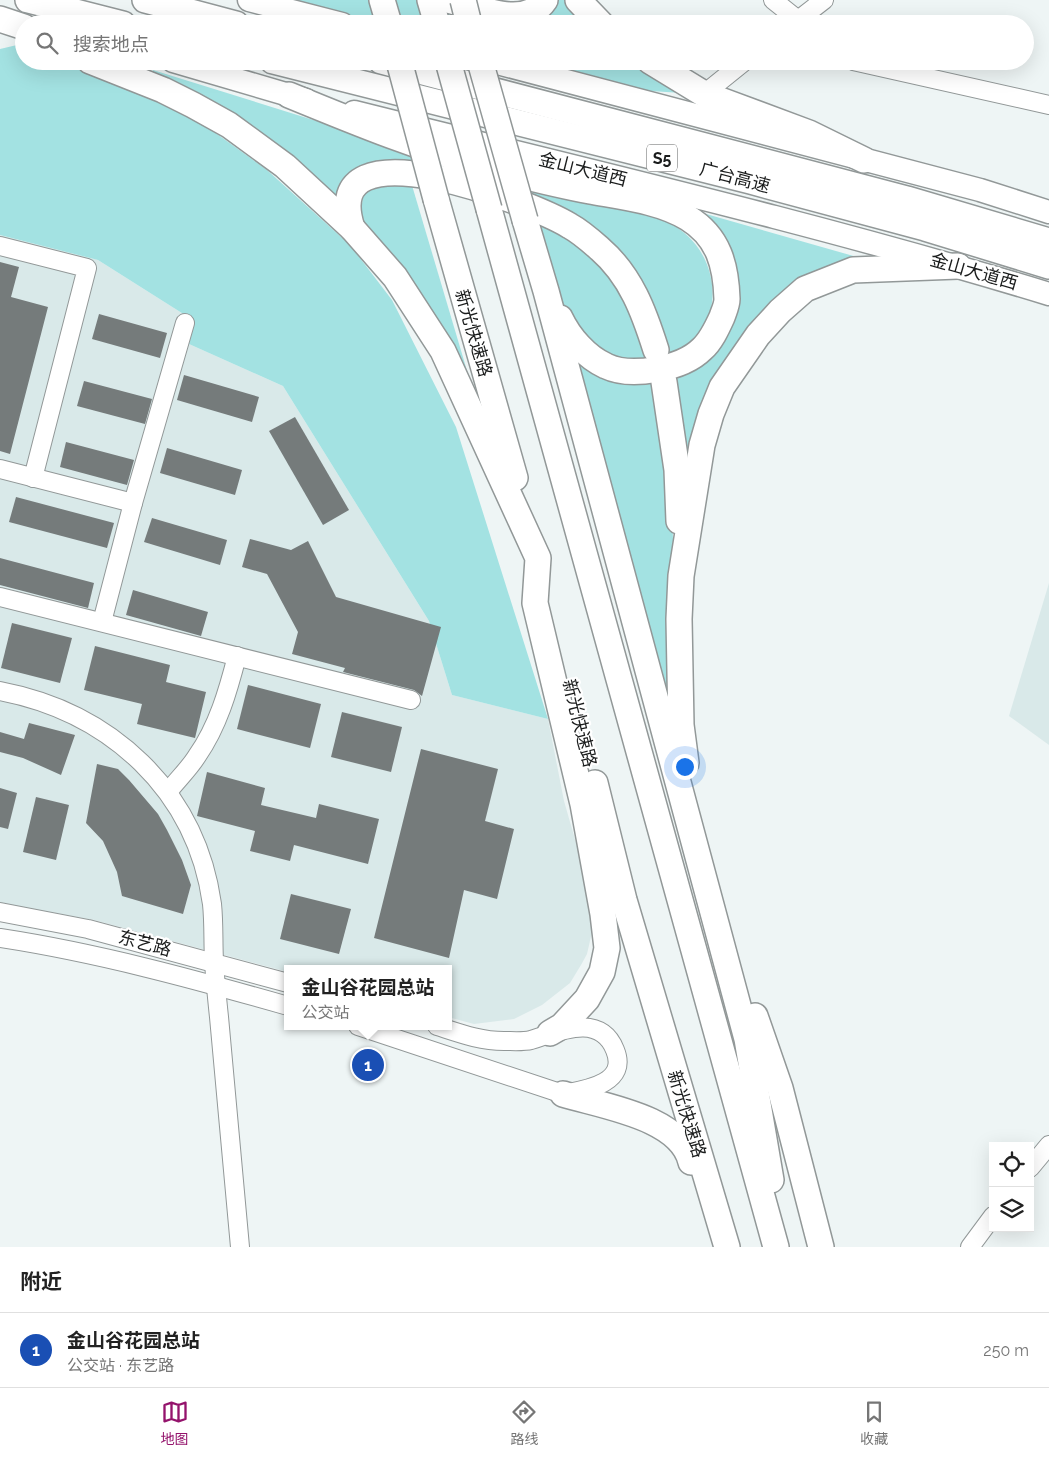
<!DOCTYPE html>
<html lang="zh">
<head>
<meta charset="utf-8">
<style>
	:root { --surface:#fff; --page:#f6f6f6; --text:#222; --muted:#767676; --line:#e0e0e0; --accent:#94136c }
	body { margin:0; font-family:Raleway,"Noto Sans SC",sans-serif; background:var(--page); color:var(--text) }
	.controls { position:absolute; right:15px; bottom:15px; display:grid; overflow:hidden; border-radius:0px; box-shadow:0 5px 20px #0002 }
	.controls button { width:45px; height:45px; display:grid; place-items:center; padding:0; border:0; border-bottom:1px solid var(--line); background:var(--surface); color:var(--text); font:25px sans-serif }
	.you { position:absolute; left:684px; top:766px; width:18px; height:18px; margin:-12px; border:4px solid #fff; border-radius:50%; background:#1a73e8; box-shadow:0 0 0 8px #1a73e833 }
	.badge { display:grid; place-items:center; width:32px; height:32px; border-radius:50%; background:var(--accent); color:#fff; font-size:16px; font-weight:700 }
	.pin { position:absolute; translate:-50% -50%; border:2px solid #fff; box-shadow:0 1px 5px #0006 }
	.popup { position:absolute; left:284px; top:965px; width:168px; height:65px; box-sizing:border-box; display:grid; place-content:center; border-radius:0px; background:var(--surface); filter:drop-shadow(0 1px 4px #0005); font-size:16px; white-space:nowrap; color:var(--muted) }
	.popup b { font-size:19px; color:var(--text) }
	.popup::after { content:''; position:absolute; left:50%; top:100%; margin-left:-10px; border:10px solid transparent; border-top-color:var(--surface) }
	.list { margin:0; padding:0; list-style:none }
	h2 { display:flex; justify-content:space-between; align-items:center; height:65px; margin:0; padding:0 20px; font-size:21px }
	h2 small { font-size:16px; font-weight:400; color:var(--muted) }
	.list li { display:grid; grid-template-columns:32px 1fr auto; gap:15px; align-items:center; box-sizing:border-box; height:75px; padding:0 20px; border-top:1px solid var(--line) }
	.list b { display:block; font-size:19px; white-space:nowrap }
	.list p { margin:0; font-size:16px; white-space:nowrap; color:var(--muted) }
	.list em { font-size:16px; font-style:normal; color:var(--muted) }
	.icon { flex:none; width:28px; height:28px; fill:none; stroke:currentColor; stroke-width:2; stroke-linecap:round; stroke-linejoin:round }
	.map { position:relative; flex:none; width:1049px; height:1247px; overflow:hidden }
	.search { position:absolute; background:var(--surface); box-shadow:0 5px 20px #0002; left:15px; right:15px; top:15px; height:55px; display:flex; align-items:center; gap:12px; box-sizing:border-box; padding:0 18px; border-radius:28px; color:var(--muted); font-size:19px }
	.sheet { height:140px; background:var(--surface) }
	nav { display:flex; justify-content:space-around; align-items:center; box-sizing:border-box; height:70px; border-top:1px solid var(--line); background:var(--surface); font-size:14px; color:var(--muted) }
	nav a { display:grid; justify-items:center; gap:2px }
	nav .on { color:var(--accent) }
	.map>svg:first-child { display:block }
	.built { fill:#d9e9e9 }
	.green { fill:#a3e2e2 }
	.building { fill:#757b7b }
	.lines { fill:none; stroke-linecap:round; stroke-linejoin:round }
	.minor-casing { stroke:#929898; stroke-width:20 }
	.major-casing { stroke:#929898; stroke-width:25 }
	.highway-casing { stroke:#929898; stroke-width:28 }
	.minor { stroke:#fff; stroke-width:18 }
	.major { stroke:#fff; stroke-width:22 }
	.highway { stroke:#fff; stroke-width:25 }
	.highway-bridge-casing { stroke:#929898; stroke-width:28; stroke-linecap:butt }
	.highway-bridge { stroke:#fff; stroke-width:25 }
	.labels { text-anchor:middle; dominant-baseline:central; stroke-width:4.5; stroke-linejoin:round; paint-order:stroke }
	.shield { fill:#fff; stroke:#5f6060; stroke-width:1 }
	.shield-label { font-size:16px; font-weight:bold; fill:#1a1c1c }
	.street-label { font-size:18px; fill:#1a1c1c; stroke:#fff }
</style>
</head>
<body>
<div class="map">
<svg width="1049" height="1247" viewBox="0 0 1049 1247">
	<rect width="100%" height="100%" fill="#eef5f5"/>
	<g class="built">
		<polygon points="0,235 98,260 185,315 193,328 189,344 283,386 429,621 452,695 548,719 564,801 595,909 592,932 587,954 581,965 570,983 542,1005 514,1019 474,1024 448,1017 448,969 288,969 288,972 94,920 0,903"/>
		<polygon points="1049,583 1049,745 1009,716"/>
	</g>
	<g class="green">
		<polygon points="287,0 427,0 523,24 553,0 564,0 588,24 379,24"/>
		<polygon points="17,45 24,47 24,61 61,61 178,106 267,170 350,245 392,300 456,427 548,719 452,695 429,621 283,386 189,344 193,328 185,315 98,260 0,235 0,49"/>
		<polygon points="523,61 634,61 682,93 635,90"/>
		<path d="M153 70 323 123 399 153 535 191 660 217C673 224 687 233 696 245 716 271 719 309 699 335 692 345 676 353 666 361L606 242 392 163C358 164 346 174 338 206L150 79Z"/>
		<polygon points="411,182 473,391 359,226 364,189"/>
		<polygon points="678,206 857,257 856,262 799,283 685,467 677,379 691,369 726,287"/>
		<polygon points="540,224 551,224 620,281 652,365 605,357 566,318"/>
		<polygon points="575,351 657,378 670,456 673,539 671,594 673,694 667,696"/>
	</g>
	<g class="building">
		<polygon points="0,262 19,267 11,297 48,307 10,454 0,451"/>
		<polygon points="99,314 167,333 160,358 92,339"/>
		<polygon points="184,375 259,397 252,422 177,400"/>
		<polygon points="84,381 152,399 145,424 77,406"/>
		<polygon points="295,417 349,510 323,525 269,431"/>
		<polygon points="66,442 134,460 127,485 60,467"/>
		<polygon points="167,448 242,470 235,495 160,473"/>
		<polygon points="16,497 114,523 107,548 9,522"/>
		<polygon points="152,518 227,540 220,565 144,542"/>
		<polygon points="250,539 291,550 308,541 336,597 441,627 422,696 414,690 343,672 345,668 292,654 298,632 267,574 242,567"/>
		<polygon points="0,558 94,583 88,608 0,585"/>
		<polygon points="133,590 208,612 201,636 126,615"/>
		<polygon points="12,623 72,638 60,683 1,668"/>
		<polygon points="95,646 170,665 166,682 206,692 195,738 137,724 142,704 84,690"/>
		<polygon points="248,685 321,704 310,748 237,729"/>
		<polygon points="342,712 402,727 391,772 331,757"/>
		<polygon points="29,723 75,735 61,775 23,758 0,752 0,732 24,739"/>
		<polygon points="421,749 498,769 485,821 514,829 497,899 464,890 449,958 374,938"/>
		<polygon points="97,764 118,769 129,780 158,814 167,830 182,860 191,885 183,914 122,896 117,872 103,841 86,823"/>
		<polygon points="207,772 265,788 261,805 316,818 319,804 379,819 368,864 294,845 290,861 250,851 255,831 197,816"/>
		<polygon points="0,788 17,793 8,829 0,827"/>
		<polygon points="36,797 69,805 56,860 23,852"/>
		<polygon points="291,894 351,909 339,954 280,939"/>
	</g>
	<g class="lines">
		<g class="minor-casing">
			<g id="minor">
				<polyline points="773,0 803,24"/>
				<polyline points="793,24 824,0"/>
				<polyline points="853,61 1049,105"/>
				<polyline points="704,94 745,61"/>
				<polyline points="0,246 87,268 33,478"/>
				<polyline points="0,469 133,503"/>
				<polyline points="0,597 411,700"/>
				<polyline points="102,622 133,503 185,323"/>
				<path d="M0 691C110 712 196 790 212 904 214 923 213 942 214 961 215 979 217 998 219 1017 226 1094 233 1170 240 1247"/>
				<path d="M168 792C177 780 189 769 197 756 218 726 228 691 237 656"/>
				<polyline points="0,912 88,929 288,983"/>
				<path d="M0 938C98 953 193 979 288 1006"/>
				<path d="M358 1026 563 1094C584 1090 629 1084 615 1050 600 1012 558 1032 531 1040 523 1042 512 1041 504 1041 480 1041 459 1033 437 1026"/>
				<polyline points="1030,1168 1049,1145"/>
				<polyline points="970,1247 993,1216"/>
			</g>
		</g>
		<g class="major-casing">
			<g id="major">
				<polyline points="249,0 342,24"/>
				<polyline points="173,61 306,100"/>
				<polyline points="490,61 980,190 1049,212"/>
				<path d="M354 112C586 170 820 224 1049 294"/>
			</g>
		</g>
		<g class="highway-casing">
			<g id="highway">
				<polyline points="28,0 123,24"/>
				<polyline points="145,0 236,24"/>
				<polyline points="382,0 389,24"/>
				<polyline points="430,0 437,24"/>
				<path d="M448 0C477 7 525 30 545 0"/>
				<polyline points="578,0 601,24"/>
				<polyline points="0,19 24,27"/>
				<polyline points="90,61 163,90 193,105 229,125 285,166 352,228 395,277 443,351 538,558 535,603 583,804 603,914 607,948 602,972 587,999 562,1026 550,1033"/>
				<polyline points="273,61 750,181 925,228 1049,266"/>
				<polyline points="381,61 907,199 1049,241"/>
				<polyline points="650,61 704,94 809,133 864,160"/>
				<path d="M289 95C357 123 423 150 495 169 526 177 558 185 590 191 623 197 660 201 688 218 719 237 726 266 727 299 727 305 724 311 722 317 717 328 711 341 702 349 682 369 631 378 606 366 586 357 569 337 560 318"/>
				<polyline points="436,199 515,478"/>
				<polyline points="489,209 776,1247"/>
				<polyline points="525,220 546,291 747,1039 771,1180"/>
				<path d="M352 228C316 117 534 204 570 226 581 232 591 241 600 249 631 276 644 312 656 350"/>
				<polyline points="664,382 677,470 679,521"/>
				<polyline points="686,763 681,725 679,619 681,576 702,445 711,414 722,387 758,335 780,311 805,289 853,270 958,266"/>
				<polyline points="595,783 624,900 727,1247"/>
				<polyline points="755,1016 780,1088 821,1247"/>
				<path d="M563 1094C602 1106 681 1117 691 1162"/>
			</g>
		</g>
		<use href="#minor" class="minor"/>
		<use href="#major" class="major"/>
		<use href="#highway" class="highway"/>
		<g class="highway-bridge-casing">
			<g id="highway-bridge">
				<polyline points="463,0 469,24"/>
				<polyline points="399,61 436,199"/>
				<polyline points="448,61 489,209"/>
				<polyline points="480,61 525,220"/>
			</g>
		</g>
		<use href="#highway-bridge" class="highway-bridge"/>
	</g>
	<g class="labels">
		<rect class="shield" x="647" y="144.5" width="30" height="27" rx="4"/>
		<g class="shield-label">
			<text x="662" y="158">S5</text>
		</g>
		<g class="street-label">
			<text transform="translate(583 169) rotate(14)">金山大道西</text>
			<text transform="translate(735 177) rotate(15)">广台高速</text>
			<text transform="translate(974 271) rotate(16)">金山大道西</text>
			<text transform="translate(474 333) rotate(74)">新光快速路</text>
			<text transform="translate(580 723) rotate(76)">新光快速路</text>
			<text transform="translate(145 943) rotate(15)">东艺路</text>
			<text transform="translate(687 1114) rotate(73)">新光快速路</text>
		</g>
	</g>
</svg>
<div class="controls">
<button><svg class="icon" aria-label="locate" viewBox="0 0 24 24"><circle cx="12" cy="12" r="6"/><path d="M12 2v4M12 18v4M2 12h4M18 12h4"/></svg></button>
<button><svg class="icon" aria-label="layers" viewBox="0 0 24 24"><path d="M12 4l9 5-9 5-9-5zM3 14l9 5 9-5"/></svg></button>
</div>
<div class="you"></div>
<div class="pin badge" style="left:368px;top:1065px;background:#1a4fb4">1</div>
<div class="popup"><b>金山谷花园总站</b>公交站</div>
<div class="search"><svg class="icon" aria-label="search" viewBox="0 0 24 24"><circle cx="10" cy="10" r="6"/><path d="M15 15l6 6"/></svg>搜索地点</div>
</div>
<section class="sheet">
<h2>附近<small></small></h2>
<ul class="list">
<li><span class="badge" style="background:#1a4fb4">1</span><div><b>金山谷花园总站</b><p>公交站 · 东艺路</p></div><em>250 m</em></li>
</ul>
</section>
<nav>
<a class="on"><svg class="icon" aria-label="map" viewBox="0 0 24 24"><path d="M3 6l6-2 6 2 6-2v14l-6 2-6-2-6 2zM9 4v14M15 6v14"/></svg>地图</a>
<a><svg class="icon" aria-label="directions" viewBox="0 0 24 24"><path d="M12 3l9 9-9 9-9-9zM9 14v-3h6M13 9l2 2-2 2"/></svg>路线</a>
<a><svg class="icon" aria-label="saved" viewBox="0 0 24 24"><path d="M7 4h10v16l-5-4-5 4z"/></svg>收藏</a>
</nav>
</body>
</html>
